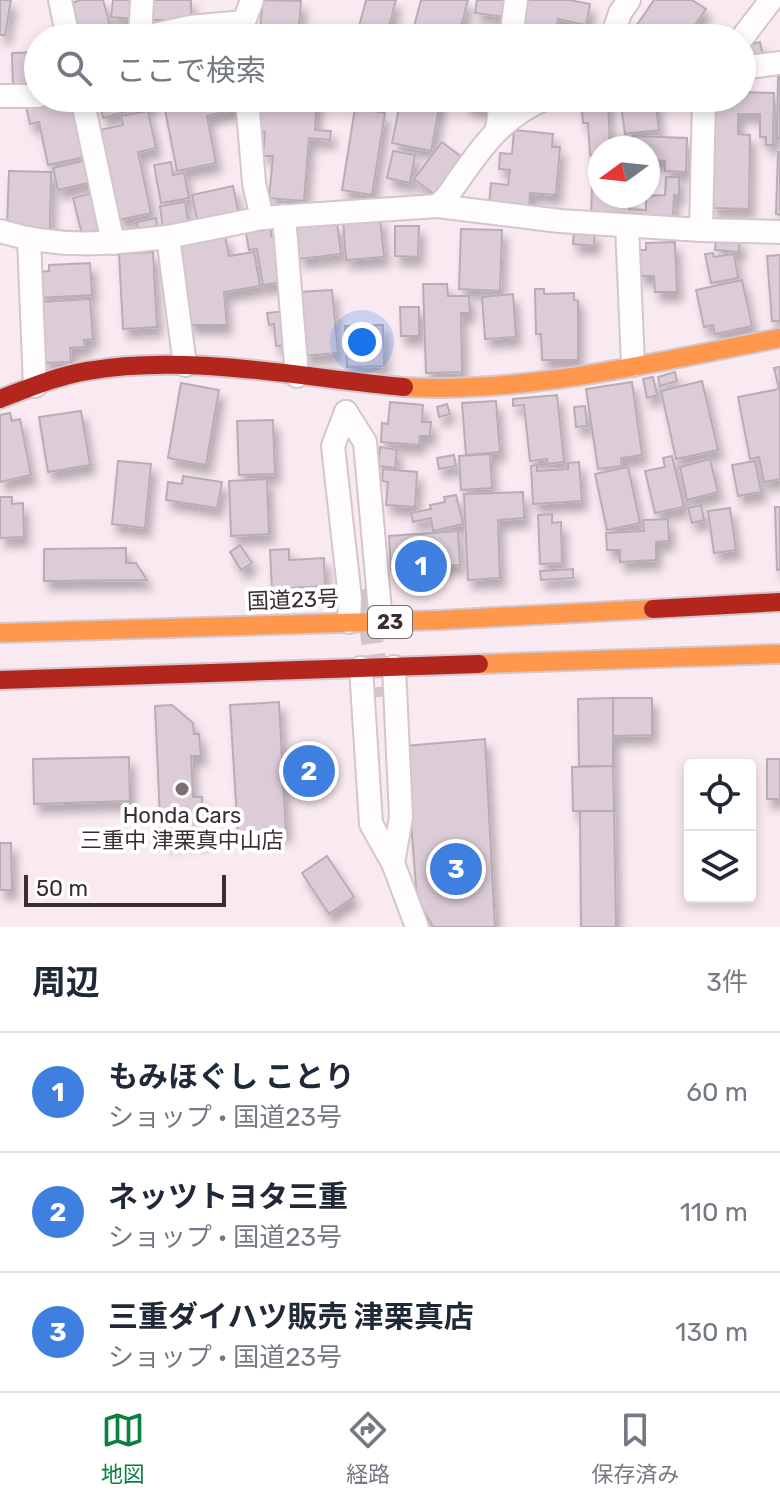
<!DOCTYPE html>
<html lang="ja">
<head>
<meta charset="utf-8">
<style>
	:root { --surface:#fff; --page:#f2f2f3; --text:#1f2937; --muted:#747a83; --line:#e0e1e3; --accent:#0b8043 }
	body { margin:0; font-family:Rubik,"Noto Sans JP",sans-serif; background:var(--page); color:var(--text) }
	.controls { position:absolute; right:24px; bottom:24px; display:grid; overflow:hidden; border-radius:8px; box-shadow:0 4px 12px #0003 }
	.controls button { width:72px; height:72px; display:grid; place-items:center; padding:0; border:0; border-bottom:2px solid var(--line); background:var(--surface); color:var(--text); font:40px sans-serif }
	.compass { position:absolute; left:588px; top:136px; width:72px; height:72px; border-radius:50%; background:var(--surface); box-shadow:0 4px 12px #0003; rotate:255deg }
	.scale { position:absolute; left:24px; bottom:20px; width:202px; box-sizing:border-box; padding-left:8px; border:4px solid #3a2d33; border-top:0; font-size:22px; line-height:28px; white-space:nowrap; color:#3a2d33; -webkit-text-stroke:6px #fff; paint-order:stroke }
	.you { position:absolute; left:362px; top:342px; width:28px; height:28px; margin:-20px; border:6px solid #fff; border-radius:50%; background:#1a73e8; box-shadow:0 0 0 12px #1a73e833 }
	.badge { display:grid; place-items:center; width:52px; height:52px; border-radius:50%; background:var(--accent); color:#fff; font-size:26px; font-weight:700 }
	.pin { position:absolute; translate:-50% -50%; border:4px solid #fff; box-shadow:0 2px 8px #0006 }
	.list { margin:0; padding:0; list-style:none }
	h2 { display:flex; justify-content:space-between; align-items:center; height:104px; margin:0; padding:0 32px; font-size:34px }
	h2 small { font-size:26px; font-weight:400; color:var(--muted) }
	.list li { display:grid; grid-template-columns:52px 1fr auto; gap:24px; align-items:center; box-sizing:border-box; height:120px; padding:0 32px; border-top:2px solid var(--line) }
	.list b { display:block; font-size:30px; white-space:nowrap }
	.list p { margin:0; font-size:26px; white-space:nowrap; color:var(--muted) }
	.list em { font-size:26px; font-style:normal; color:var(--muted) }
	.icon { flex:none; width:44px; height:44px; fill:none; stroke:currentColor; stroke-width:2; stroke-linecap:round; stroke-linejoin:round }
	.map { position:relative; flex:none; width:780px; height:927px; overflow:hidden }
	.search { position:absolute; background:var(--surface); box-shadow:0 4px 12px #0003; left:24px; right:24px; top:24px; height:88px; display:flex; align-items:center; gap:20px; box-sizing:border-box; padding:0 28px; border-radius:44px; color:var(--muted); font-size:30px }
	.sheet { height:464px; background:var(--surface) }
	nav { display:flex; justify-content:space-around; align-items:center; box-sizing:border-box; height:112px; border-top:2px solid var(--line); background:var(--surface); font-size:22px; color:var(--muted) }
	nav a { display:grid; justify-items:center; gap:4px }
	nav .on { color:var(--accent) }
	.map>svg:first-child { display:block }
	.building { fill:#dcccd8; stroke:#b9adb5; stroke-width:2; filter:url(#shadow) }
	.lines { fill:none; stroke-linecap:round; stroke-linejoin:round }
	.street-tunnel { stroke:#d3c3cb; stroke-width:22; stroke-dasharray:22 11; stroke-linecap:butt }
	.street-casing { stroke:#d3c6cc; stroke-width:26 }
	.slow-casing { stroke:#d3c6cc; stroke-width:22 }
	.jam-casing { stroke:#d3c6cc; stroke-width:22 }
	.street { stroke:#fefcfd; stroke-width:22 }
	.slow { stroke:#ff974d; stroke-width:18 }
	.jam { stroke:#b3261e; stroke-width:18 }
	.poi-dot { fill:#7d6f76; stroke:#fff; stroke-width:3 }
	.labels { text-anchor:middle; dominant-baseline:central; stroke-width:8; stroke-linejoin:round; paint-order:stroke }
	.shield { fill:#fff; stroke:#756c70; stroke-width:2 }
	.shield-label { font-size:20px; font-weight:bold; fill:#3a2d33 }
	.street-label { font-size:22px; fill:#3a2d33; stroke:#fff }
	.poi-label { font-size:22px; fill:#3a2d33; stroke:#fff }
</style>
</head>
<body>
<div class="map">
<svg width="780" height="927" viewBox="0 0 780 927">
	<defs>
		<filter id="shadow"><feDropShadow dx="5" dy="9" stdDeviation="4" flood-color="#0004"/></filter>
	</defs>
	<rect width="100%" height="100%" fill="#f9e9f1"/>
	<g class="building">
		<polygon points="0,0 11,0 5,35 0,35"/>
		<polygon points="81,0 103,0 113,37 77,38 68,4"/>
		<polygon points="113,0 135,0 134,19 111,17"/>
		<rect x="152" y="0" width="39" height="20"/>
		<polygon points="263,0 301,1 298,38 259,38"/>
		<polygon points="366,0 396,0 386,38 356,38"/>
		<polygon points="421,0 468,0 458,38 411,38"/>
		<polygon points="477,0 508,0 505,17 475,13"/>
		<polygon points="523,0 569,0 590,4 586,25 558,19 554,37 518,30"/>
		<polygon points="654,0 692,0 706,9 686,38 640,38 632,32"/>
		<polygon points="468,29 502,35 501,38 466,38"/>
		<polygon points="581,30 600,32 599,38 580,38"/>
		<polygon points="760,42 763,56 752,59 748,45"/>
		<polygon points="38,52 38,86 13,87 12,53"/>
		<polygon points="780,73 780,138 777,138 778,74"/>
		<polygon points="742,92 774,93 773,145 766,145 766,137 760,137 760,114 738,114 738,134 750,135 749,209 711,208 713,98 742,98"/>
		<polygon points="98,98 152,98 153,104 103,118"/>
		<polygon points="221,98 237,98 239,109 207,116 216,163 177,171 165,110"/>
		<polygon points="260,98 317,98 315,130 331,131 330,140 309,138 304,201 269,198 273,156 263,156 265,132 257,132"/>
		<polygon points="401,98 441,98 431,151 392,143"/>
		<polygon points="467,98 491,98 488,110 465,105"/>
		<polygon points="581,98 608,98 610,148 600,148 600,154 590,155 588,123 583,123"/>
		<polygon points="620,98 655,98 659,130 625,134"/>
		<polygon points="42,104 72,104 85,157 48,165 39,122 30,124 26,107"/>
		<polygon points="355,108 385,113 372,195 342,190"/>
		<polygon points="148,111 156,148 138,152 151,213 119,220 100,130 123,125 121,116"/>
		<polygon points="514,130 553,134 552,147 560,147 556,195 530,193 529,210 489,206 491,183 508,185 510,170 499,169 500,153 512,154"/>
		<polygon points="633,136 687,138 686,172 665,171 665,161 648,160 648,148 633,146"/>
		<polygon points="442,142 463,158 435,195 414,179"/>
		<polygon points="393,151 415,155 410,183 387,178"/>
		<polygon points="778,152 780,152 780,215 776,214"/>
		<polygon points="593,159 600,160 600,196 629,196 629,209 646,210 646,196 665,195 666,177 679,177 679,195 674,195 673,218 591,215"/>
		<polygon points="87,160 93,182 58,190 53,168"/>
		<polygon points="171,162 173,175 184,173 189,198 161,203 154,165"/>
		<polygon points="9,171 51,172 50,229 7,228"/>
		<polygon points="233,186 239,215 198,224 192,195"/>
		<polygon points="93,193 102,229 82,234 73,198"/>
		<polygon points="185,202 189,225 163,229 160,206"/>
		<polygon points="380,217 384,257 346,260 343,221"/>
		<polygon points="156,218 157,227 138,230 137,222"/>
		<polygon points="337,223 341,254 299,259 295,227"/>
		<polygon points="395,226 419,226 418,257 395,256"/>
		<polygon points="271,229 271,236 277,235 284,282 263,285 257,249 249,250 246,233"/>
		<polygon points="461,229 502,230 500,291 459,289"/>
		<polygon points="574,230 595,232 594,246 573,244"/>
		<polygon points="225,235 229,256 254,252 260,286 224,292 227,325 190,325 175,244"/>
		<polygon points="716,237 740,239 739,252 715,250"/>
		<polygon points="675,242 677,292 655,292 654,276 639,276 638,250 646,250 646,243"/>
		<polygon points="153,252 157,327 123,329 119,254"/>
		<polygon points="713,253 714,257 734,254 738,278 711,283 705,254"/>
		<polygon points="780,255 780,321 772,321 767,256"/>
		<polygon points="90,263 92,295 40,298 38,272 49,271 49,265"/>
		<polygon points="742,280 752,326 715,334 713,325 704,327 696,290"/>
		<polygon points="423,284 447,284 448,296 469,296 470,313 461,313 462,372 426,373"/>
		<polygon points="535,289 544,289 544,294 574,293 574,300 578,301 578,360 542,360 541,334 536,334"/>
		<polygon points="332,290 338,353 304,356 298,292"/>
		<polygon points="513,294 516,337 485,339 482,297"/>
		<polygon points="90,299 93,339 84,340 85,347 70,348 71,362 44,363 40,302"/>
		<polygon points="400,307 419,307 419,336 401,336"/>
		<polygon points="284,311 288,345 276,346 274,324 269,325 267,313"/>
		<polygon points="383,325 384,366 347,367 345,326"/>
		<polygon points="780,367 780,479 764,482 759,457 750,459 738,397 779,389 774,368"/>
		<polygon points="675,372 677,381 660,386 658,377"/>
		<polygon points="653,377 657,395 647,398 643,379"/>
		<polygon points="702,381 718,450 676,459 661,391"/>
		<polygon points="632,382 642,455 621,458 622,466 598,469 586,389"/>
		<polygon points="181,383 219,390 206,465 168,458"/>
		<polygon points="557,395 564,462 548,464 547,459 530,461 524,405 513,406 513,399"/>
		<polygon points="496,401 500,452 466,455 462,403"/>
		<polygon points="390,402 423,405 422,422 431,422 430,436 420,436 419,445 381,442 382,423 388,424"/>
		<polygon points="447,404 450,414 439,417 437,407"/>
		<polygon points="585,406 587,426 576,427 574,407"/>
		<polygon points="81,411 90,465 48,472 39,417"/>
		<polygon points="10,413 12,421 20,419 31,475 0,482 0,415"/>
		<polygon points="273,420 275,474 239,475 237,421"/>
		<polygon points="380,447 397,450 395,468 378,466"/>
		<polygon points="490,454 492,488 461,490 459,456"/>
		<polygon points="454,455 456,466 439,469 437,458"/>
		<polygon points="672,456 684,507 655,513 645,471 665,467 663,458"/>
		<polygon points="710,459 718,492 687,500 680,467"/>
		<polygon points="118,461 151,464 145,528 112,524"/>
		<polygon points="755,461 761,492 738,496 732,465"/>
		<polygon points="579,462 582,501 533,504 531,466 537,465 537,471 568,469 568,463"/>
		<polygon points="628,467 640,523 607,530 595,474"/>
		<polygon points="383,469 417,472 415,507 386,505 388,482 382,481"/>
		<polygon points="183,476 222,482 217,508 166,500 168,482 182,484"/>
		<polygon points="267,479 269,534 231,536 229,481"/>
		<polygon points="523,492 524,518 498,520 500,578 468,580 464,494"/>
		<polygon points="456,495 463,524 433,531 431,518 413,522 411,513 431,509 430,505 445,502 444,497"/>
		<polygon points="0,497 12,497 12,504 23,503 24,537 0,538"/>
		<polygon points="701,505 704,520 692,523 688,508"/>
		<polygon points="775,507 780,507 780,570 777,570"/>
		<polygon points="730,508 736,550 714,553 708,511"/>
		<polygon points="552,514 552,523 561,522 562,563 540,564 538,515"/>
		<polygon points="668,519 669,541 656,542 656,560 620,562 620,550 607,550 606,533 644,531 643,520"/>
		<polygon points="458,531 460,565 391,570 389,536"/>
		<polygon points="240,545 252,563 241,570 230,552"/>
		<polygon points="126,548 126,563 136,563 147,580 44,581 44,549"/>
		<polygon points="289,549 289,560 324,558 325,586 272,589 270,550"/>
		<polygon points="573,569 573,578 541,580 540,571"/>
		<polygon points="613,698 652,698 652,735 613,736"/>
		<polygon points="613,698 613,766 579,766 578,699"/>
		<polygon points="279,702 286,833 238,835 230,705"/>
		<polygon points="172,705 193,723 194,734 199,734 201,756 191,756 193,797 202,797 203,839 161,840 155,706"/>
		<polygon points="485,739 495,927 433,927 417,899 405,746"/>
		<polygon points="129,757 130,801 34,804 33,759"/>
		<rect x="767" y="759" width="13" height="40"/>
		<polygon points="613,766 614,811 573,811 572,767"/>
		<polygon points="580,811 614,811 616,927 581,927"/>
		<polygon points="0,843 11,843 12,890 0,890"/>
		<polygon points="327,856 354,897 329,914 302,873"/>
	</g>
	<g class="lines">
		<polyline class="street-tunnel" points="365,589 380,697"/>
		<g class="street-casing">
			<g id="street">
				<polyline points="60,0 68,38"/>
				<polyline points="140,38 190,27 244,22"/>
				<polyline points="140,38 142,0"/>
				<polyline points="244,38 244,22 252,0"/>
				<polyline points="511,38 516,0"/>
				<polyline points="612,38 620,13 629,0"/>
				<polyline points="742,38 771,0"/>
				<polyline points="742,68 780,63"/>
				<polyline points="0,96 38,96"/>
				<polyline points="82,98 113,243"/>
				<polyline points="247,98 254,183 262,218"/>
				<polyline points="497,128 502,98"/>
				<path d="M437 206 446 198C476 156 497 118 547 98"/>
				<polyline points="284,216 297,376"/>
				<polyline points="627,225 633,365"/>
				<polyline points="701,230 704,98"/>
				<path d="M0 231C56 249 110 244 168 237"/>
				<polyline points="29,239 35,386"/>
				<polyline points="185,365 168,237 262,218 437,206 560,221 701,230 780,232"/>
				<polyline points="346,412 365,442 381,622"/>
				<polyline points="346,412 333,446 350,598 349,622"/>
				<polyline points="361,668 371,824 393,863 417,927"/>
				<polyline points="393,863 401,817 394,667"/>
			</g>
		</g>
		<g class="slow-casing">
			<g id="slow">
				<path d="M404 387C528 394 659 361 780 338"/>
				<polyline points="0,633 440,620 653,609"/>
				<polyline points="479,664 780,654"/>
			</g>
		</g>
		<g class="jam-casing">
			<g id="jam">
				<path d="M0 399C29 388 57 376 87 371 189 353 303 378 404 387"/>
				<polyline points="653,609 780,602"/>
				<polyline points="0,680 479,664"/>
			</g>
		</g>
		<use href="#street" class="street"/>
		<use href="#slow" class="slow"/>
		<use href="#jam" class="jam"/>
	</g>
	<circle class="poi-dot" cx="182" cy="789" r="8"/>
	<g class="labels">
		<rect class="shield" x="368" y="606" width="44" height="32" rx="6"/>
		<g class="shield-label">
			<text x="390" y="622">23</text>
		</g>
		<g class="street-label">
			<text transform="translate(293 600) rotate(-2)">国道23号</text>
		</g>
		<g class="poi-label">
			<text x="182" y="815">Honda Cars<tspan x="182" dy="25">三重中 津栗真中山店</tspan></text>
		</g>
	</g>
</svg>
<div class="controls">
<button><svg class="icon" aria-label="locate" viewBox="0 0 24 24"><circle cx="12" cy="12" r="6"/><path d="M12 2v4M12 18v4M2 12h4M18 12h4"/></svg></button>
<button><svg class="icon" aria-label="layers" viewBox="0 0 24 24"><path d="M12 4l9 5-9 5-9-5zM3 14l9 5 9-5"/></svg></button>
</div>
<svg class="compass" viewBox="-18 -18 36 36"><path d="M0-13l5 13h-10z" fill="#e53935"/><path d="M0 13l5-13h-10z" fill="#747a83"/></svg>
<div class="scale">50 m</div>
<div class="you"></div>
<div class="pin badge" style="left:421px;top:566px;background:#3f7fe0">1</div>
<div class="pin badge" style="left:309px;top:771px;background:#3f7fe0">2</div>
<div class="pin badge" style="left:456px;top:869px;background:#3f7fe0">3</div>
<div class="search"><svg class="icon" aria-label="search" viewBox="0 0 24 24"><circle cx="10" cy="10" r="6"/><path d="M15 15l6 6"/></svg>ここで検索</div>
</div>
<section class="sheet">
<h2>周辺<small>3件</small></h2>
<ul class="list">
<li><span class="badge" style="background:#3f7fe0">1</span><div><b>もみほぐし ことり</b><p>ショップ · 国道23号</p></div><em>60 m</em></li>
<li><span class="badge" style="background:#3f7fe0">2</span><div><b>ネッツトヨタ三重</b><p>ショップ · 国道23号</p></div><em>110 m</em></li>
<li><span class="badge" style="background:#3f7fe0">3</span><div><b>三重ダイハツ販売 津栗真店</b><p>ショップ · 国道23号</p></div><em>130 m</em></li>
</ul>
</section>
<nav>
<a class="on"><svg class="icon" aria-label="map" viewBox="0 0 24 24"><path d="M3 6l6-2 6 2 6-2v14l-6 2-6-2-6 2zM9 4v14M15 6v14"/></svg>地図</a>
<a><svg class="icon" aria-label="directions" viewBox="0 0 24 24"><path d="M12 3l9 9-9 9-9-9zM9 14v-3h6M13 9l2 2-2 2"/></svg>経路</a>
<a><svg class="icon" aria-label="saved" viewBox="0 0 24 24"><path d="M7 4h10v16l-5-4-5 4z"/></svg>保存済み</a>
</nav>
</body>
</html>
